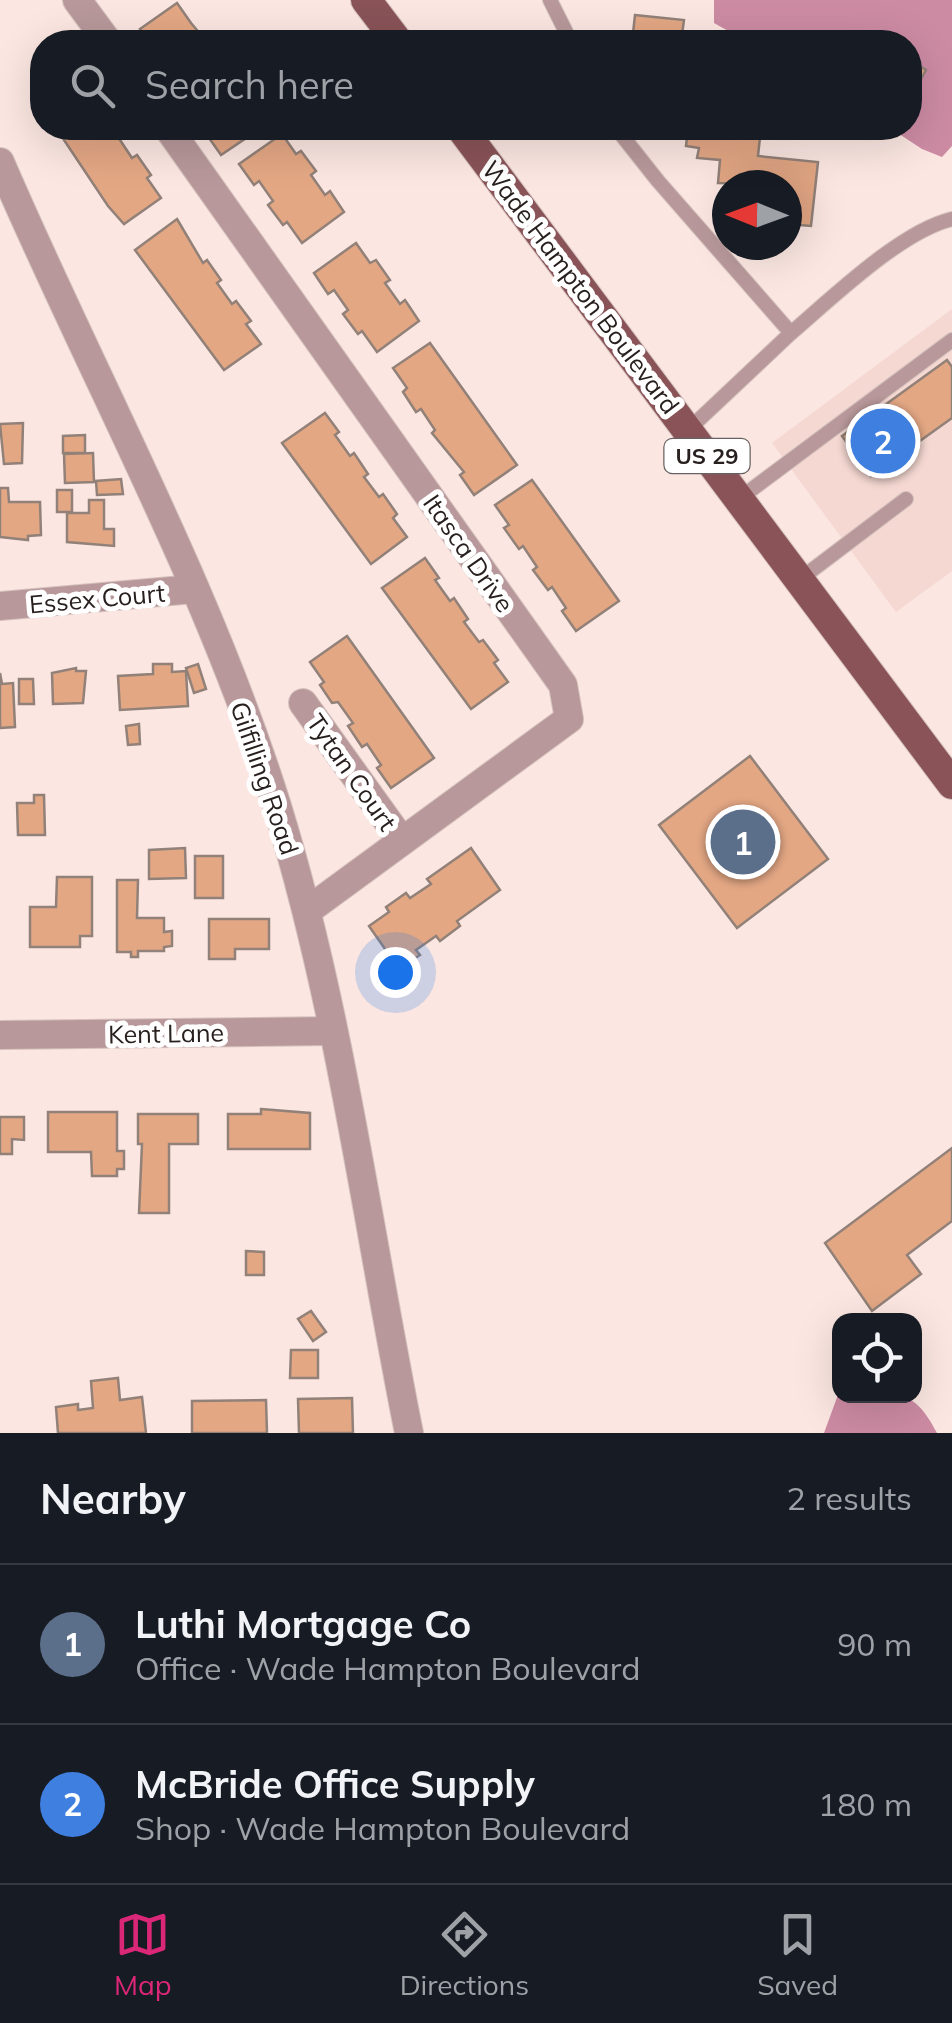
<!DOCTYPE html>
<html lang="en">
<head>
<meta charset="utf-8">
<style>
	:root { --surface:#171b24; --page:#20242c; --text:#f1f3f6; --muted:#9ea1a6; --line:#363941; --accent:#db2777 }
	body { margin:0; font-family:Mulish,sans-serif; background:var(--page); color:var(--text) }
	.controls { position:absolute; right:30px; bottom:30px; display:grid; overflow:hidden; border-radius:20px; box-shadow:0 10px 40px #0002 }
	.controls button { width:90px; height:90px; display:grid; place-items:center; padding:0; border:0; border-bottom:2px solid var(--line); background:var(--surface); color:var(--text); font:50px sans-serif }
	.compass { position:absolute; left:712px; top:170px; width:90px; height:90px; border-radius:50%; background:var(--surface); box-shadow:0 10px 40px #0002; rotate:271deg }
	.you { position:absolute; left:395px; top:972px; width:35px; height:35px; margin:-25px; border:8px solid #fff; border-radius:50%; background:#1a73e8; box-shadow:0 0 0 15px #1a73e833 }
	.badge { display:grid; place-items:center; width:65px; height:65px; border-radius:50%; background:var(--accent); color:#fff; font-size:32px; font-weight:700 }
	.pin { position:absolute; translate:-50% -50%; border:5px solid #fff; box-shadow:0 2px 10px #0006 }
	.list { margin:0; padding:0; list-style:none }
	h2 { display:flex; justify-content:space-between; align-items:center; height:130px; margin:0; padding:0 40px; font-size:42px }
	h2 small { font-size:32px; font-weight:400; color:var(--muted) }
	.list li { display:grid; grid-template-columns:65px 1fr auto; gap:30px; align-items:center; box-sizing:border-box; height:160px; padding:0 40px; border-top:2px solid var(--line) }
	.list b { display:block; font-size:38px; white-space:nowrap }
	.list p { margin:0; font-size:32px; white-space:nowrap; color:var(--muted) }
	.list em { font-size:32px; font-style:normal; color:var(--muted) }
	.icon { flex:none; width:55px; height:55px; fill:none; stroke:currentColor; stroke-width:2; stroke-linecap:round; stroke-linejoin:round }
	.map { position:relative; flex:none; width:952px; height:1433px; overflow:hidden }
	.search { position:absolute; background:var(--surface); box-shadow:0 10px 40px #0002; left:30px; right:30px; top:30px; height:110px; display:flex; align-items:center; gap:25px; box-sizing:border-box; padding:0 35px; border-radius:40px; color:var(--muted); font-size:38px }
	.sheet { height:450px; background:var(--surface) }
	nav { display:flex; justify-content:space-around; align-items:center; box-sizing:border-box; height:140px; border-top:2px solid var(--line); background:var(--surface); font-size:28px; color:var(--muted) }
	nav a { display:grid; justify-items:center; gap:5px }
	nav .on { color:var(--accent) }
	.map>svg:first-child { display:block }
	.built { fill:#f5d8d1 }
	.water { fill:#cc8ba3 }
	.building { fill:#e3a784; stroke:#928178; stroke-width:2.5 }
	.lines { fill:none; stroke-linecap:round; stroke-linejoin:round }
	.lane-casing { stroke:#d5c2be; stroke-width:16 }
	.street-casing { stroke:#d5c2be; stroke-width:30 }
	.primary-casing { stroke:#d5c2be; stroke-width:32 }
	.lane { stroke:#b8989a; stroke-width:14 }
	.street { stroke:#b8989a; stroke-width:28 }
	.primary { stroke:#895358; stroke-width:30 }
	.labels { text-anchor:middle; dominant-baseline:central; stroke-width:10; stroke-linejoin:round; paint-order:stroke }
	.shield { fill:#fff; stroke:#686362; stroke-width:2.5 }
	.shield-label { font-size:22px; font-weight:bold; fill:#28201e }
	.street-label { font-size:25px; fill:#28201e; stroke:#fff }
</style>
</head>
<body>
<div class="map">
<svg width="952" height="1433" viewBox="0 0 952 1433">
	<rect width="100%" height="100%" fill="#fbe6e1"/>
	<polygon class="built" points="952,309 952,571 896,612 772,443"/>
	<g class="water">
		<polygon points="714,0 952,0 952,146 942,157 922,149 890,128 910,128 910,42 748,42 714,23"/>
		<path d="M839 1392 840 1396C893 1396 910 1381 937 1433H824Z"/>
	</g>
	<g class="building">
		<polygon points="177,3 191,23 207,42 150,42 140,29"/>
		<polygon points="635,15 684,20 681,42 632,42"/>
		<polygon points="910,60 926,70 910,99"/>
		<polygon points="56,128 117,128 122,134 118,137 132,158 137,155 151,175 147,178 161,198 124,224 108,206"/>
		<polygon points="208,128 261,128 221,155 207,135 211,132"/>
		<polygon points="666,128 761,128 758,156 818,162 811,226 787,224 787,185 718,183 720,160 697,158 699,148 686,146 688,129"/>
		<polygon points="282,134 296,154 301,151 316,171 311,175 325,195 330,191 344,212 302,243 287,222 283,225 268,205 273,201 259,181 254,185 239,164"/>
		<polygon points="177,219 203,263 207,260 221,280 217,283 232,304 236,301 251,321 246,324 261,344 224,370 135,250"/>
		<polygon points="356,243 370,263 376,260 390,280 385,283 400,304 405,300 419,321 377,352 362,331 358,334 343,314 348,310 334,290 328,294 314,273"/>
		<polygon points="430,343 517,465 474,495 460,475 464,472 432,433 435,430 421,409 416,412 403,392 407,388 393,368"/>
		<polygon points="947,360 952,367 952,418 871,476 842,436"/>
		<polygon points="325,413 339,432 335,435 350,456 354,453 368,474 364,477 379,497 383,494 397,514 393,518 407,537 371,564 282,443"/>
		<polygon points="23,423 22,463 4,464 0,424"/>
		<polygon points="85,435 85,453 63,453 63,436"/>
		<polygon points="93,453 94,482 65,483 64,454"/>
		<polygon points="121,479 123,494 97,495 96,481"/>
		<polygon points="532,480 619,601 576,631 562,611 566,608 552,587 548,590 533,570 537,567 523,546 519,549 504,528 509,525 495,505"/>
		<polygon points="0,488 8,488 9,502 40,502 41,535 28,536 28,540 0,537"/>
		<rect x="57" y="490" width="15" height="22"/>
		<polygon points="89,500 104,500 104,529 114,529 114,546 67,542 67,513 89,513"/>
		<polygon points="425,558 439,578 435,580 450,601 454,598 468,619 464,622 479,642 483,640 498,660 494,663 508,682 471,709 382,588"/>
		<polygon points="347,636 434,758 391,788 377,768 381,765 367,744 362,747 348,726 353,723 338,702 332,703 320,685 324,682 310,662"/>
		<polygon points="153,664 172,664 172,672 186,671 188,706 120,710 118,676 153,674"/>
		<polygon points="198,664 206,689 194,693 186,668"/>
		<polygon points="76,668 76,671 86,671 83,703 53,704 52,673"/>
		<polygon points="0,673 2,684 13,683 15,727 0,728"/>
		<polygon points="19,679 33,679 34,704 19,704"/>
		<polygon points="139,724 140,744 128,745 126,726"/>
		<polygon points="750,756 828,859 737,928 659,825"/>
		<polygon points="34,795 44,795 45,835 18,835 17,803 34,803"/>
		<polygon points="185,848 186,878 149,879 149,850"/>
		<polygon points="471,848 500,890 457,921 460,926 440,941 436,936 416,950 420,955 399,969 369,926 389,912 386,907 406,893 410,898 431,884 427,879"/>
		<rect x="195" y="856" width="28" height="42"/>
		<polygon points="57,877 92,877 92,936 80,936 80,947 30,947 30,907 56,907"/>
		<polygon points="117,880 138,880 137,918 164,918 164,932 172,931 172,946 164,947 164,951 138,951 138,957 131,957 131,952 117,952"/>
		<polygon points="209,919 269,919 269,949 235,949 235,959 209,959"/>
		<polygon points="261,1109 310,1113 310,1149 228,1149 228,1114 261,1114"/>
		<polygon points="48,1112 117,1112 117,1151 124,1151 124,1169 117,1169 117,1176 92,1176 91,1152 48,1152"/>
		<polygon points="138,1114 198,1114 198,1144 169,1144 169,1213 139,1213 142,1144 138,1144"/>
		<polygon points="0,1117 24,1117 24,1140 12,1139 12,1154 0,1154"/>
		<polygon points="952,1148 952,1221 907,1255 921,1274 872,1311 825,1243"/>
		<polygon points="246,1251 264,1252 264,1275 246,1275"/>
		<polygon points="311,1311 326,1332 313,1341 298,1319"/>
		<polygon points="291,1350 318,1350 318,1378 290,1378"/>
		<polygon points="118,1378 120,1400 142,1397 146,1433 58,1433 56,1407 78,1404 78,1410 93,1408 91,1381"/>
		<polygon points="352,1398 353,1433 299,1433 298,1399"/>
		<polygon points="266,1400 267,1433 192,1433 192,1401"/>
	</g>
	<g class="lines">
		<g class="lane-casing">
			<g id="lane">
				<polyline points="550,0 571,42"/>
				<polyline points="616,128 658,181 791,333 688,430"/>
				<path d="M791 333C832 298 901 231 952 219"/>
				<polyline points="739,499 952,340"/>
				<polyline points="799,580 906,499"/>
			</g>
		</g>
		<g class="street-casing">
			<g id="street">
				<polyline points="77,0 108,42"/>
				<polyline points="168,128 563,685 569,719 307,911"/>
				<path d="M0 162C92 376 207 582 277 806 340 1010 367 1224 409 1433"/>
				<polyline points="0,606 194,589"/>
				<polyline points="303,703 402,841"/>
				<polyline points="0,1035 332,1031"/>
			</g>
		</g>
		<g class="primary-casing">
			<g id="primary">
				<polyline points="366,0 398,42"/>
				<polyline points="461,128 952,784"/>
			</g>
		</g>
		<use href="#lane" class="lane"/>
		<use href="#street" class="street"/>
		<use href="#primary" class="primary"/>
	</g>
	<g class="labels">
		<rect class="shield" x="664.5" y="439" width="85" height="34" rx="8"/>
		<g class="shield-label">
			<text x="707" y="456">US 29</text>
		</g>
		<g class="street-label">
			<text transform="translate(581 287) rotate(53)">Wade Hampton Boulevard</text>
			<text transform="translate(469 553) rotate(55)">Itasca Drive</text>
			<text transform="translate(97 598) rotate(-5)">Essex Court</text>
			<text transform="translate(352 772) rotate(55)">Tytan Court</text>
			<text transform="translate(265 778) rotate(71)">Gilfilling Road</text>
			<text transform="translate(166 1033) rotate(-1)">Kent Lane</text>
		</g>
	</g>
</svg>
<div class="controls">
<button><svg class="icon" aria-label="locate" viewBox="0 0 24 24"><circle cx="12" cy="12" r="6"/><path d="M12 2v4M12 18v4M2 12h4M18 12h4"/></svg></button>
</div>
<svg class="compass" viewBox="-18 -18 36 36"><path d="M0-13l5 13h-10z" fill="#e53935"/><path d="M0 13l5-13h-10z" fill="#9ea1a6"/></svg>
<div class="you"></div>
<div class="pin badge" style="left:743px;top:842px;background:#5c6f8a">1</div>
<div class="pin badge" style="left:883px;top:441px;background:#3f7fe0">2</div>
<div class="search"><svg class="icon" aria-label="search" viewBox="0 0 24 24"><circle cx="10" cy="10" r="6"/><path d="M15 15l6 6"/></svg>Search here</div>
</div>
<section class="sheet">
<h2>Nearby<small>2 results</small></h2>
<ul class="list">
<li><span class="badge" style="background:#5c6f8a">1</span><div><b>Luthi Mortgage Co</b><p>Office · Wade Hampton Boulevard</p></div><em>90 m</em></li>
<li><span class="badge" style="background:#3f7fe0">2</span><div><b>McBride Office Supply</b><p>Shop · Wade Hampton Boulevard</p></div><em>180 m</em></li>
</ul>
</section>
<nav>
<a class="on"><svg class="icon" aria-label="map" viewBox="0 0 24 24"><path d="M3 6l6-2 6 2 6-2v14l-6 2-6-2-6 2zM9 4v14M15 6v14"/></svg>Map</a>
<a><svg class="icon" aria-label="directions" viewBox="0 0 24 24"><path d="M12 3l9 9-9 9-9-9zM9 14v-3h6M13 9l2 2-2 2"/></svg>Directions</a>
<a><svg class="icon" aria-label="saved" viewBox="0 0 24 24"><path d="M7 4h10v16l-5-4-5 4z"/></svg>Saved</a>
</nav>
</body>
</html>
